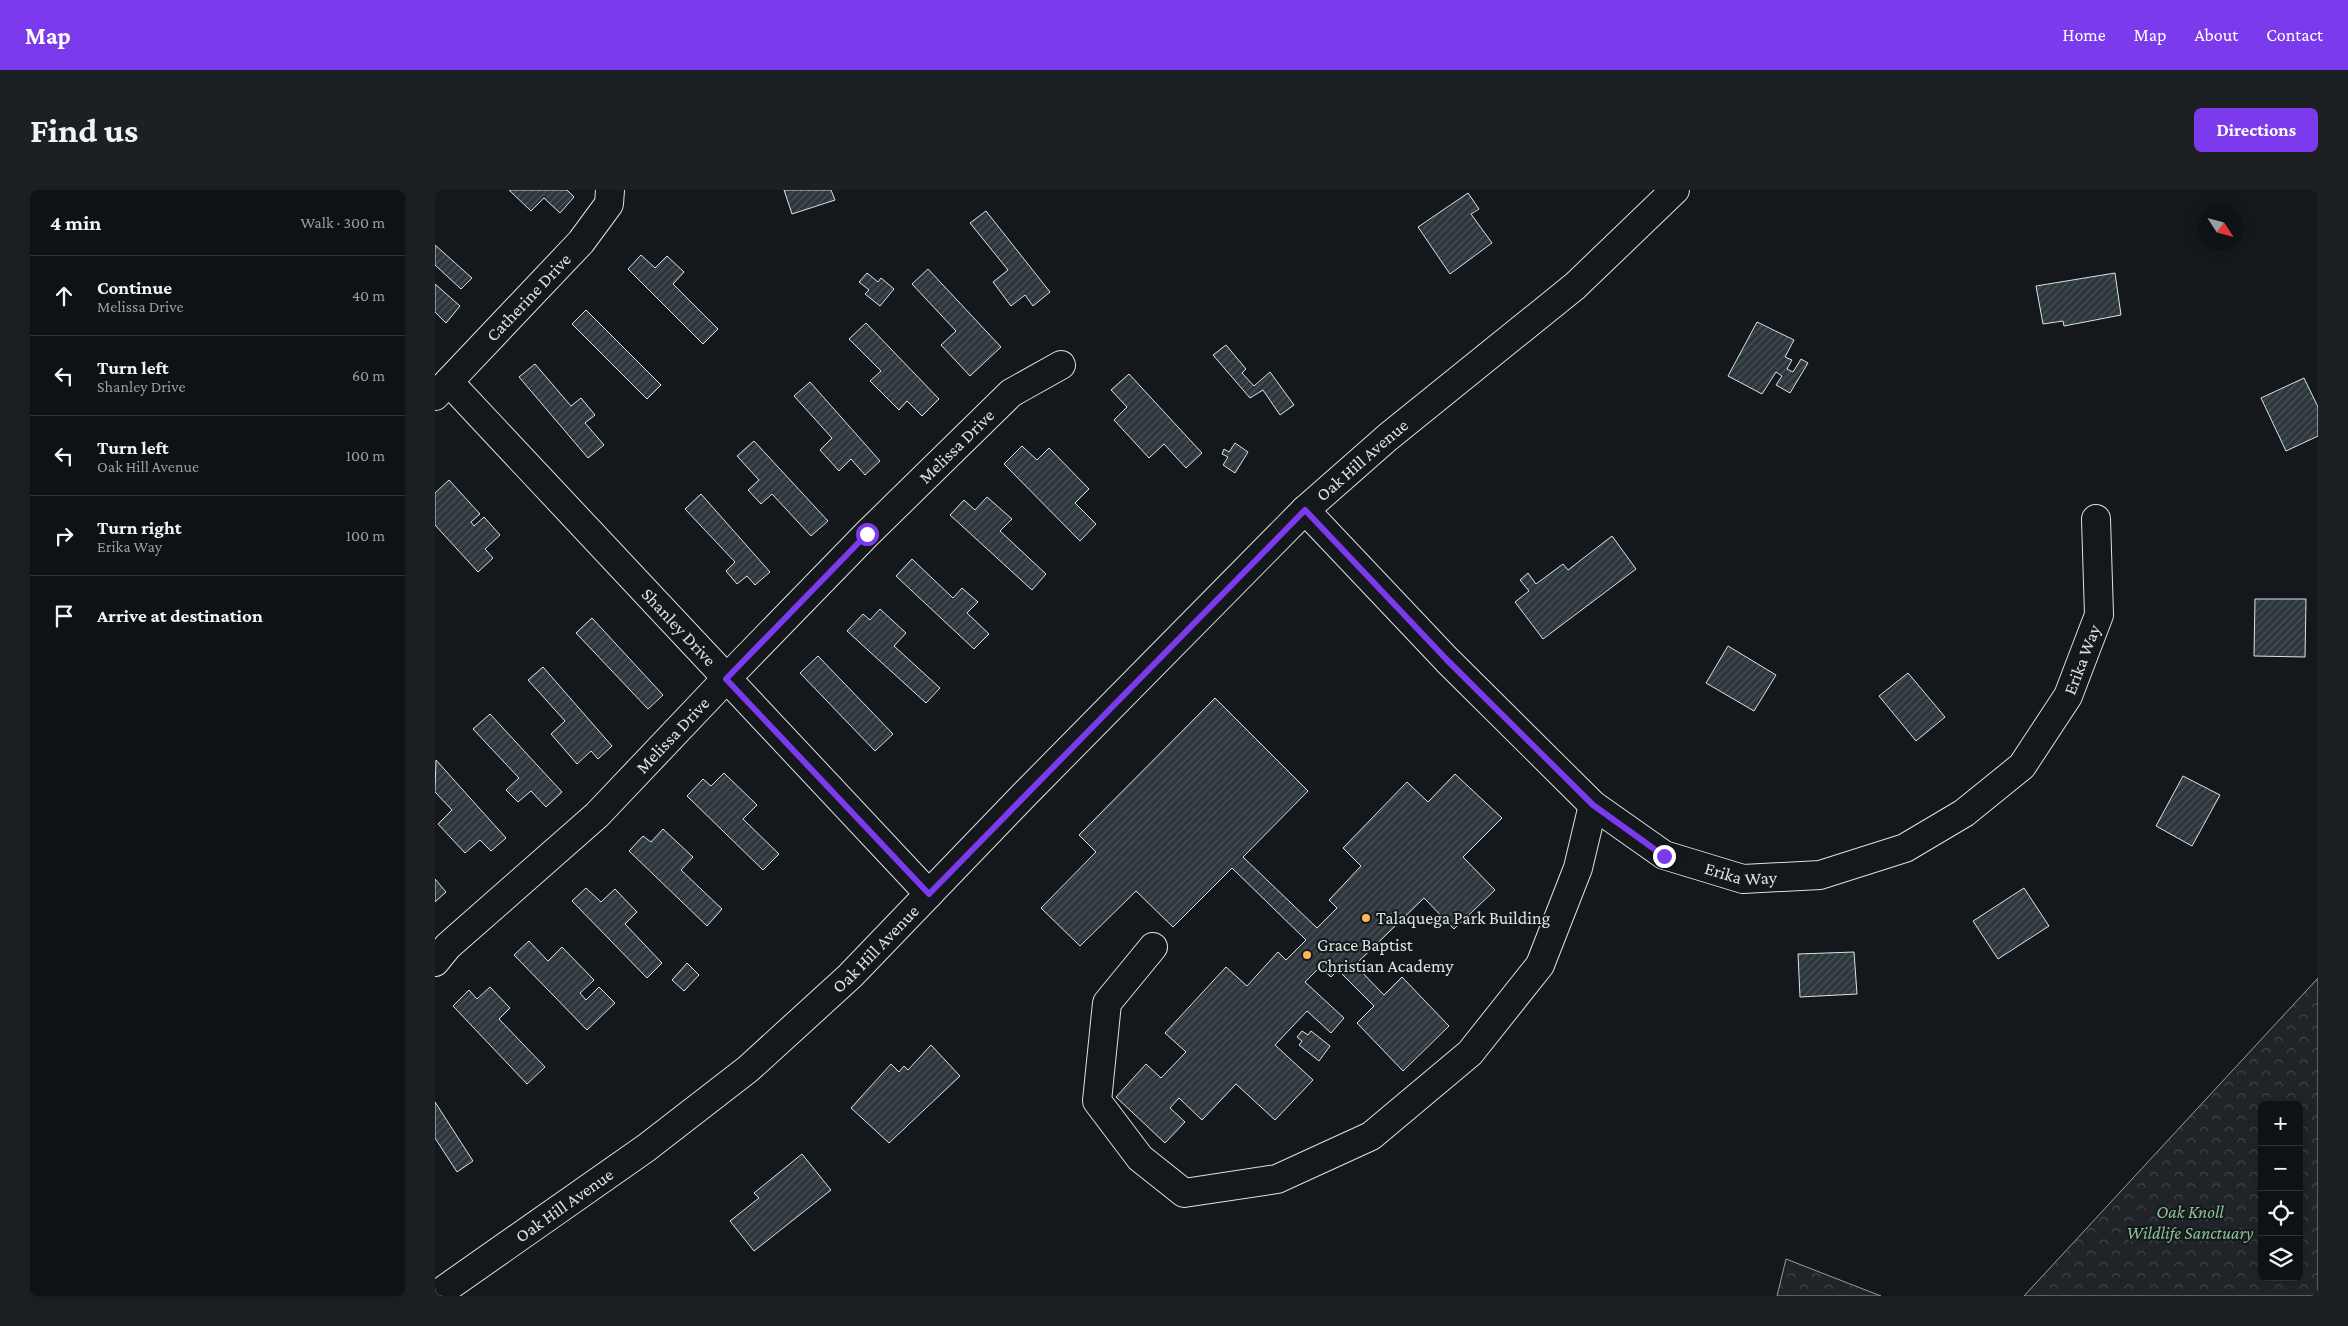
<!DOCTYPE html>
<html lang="en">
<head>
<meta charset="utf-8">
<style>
	:root { --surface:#0f1215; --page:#1d2022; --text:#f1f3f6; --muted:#9b9ea0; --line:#2f3234; --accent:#7c3aed }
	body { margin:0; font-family:"Crimson Pro",serif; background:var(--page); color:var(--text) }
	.controls { position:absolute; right:15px; bottom:15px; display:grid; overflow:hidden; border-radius:8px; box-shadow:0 2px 12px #0003 }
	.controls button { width:45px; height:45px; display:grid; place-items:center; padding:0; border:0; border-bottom:1px solid var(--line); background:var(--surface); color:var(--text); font:25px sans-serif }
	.compass { position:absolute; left:1763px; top:15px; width:45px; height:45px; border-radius:50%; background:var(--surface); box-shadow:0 2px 12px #0003; rotate:126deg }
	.stop { position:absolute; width:15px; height:15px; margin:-11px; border:4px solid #7c3aed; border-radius:50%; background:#fff }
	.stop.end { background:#7c3aed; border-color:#fff; box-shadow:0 1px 5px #0008 }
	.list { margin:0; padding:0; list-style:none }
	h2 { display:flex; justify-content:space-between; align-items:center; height:65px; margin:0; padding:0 20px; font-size:21px }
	h2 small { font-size:16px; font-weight:400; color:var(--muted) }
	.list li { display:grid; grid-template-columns:32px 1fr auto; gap:15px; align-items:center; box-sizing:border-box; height:80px; padding:0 20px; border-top:1px solid var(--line) }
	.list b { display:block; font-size:19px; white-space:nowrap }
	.list p { margin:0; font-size:16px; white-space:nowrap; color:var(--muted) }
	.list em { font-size:16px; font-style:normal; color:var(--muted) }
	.icon { flex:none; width:28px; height:28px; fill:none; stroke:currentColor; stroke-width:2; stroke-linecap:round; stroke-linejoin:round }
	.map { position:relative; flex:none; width:1883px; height:1106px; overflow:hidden; border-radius:8px }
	header { display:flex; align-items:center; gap:30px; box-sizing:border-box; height:70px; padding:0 25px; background:var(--accent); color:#fff }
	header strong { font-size:24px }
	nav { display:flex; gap:28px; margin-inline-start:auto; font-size:18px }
	.intro { display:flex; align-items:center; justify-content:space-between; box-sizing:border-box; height:120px; padding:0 30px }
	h1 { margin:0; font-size:35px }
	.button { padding:12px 22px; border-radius:8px; background:var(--accent); color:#fff; font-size:18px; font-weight:700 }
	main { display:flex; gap:30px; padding:0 30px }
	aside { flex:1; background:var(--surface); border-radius:8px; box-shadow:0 2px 12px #0003 }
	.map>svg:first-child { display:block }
	.park { fill:url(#park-crowns); stroke:#939e99; fill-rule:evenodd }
	.building { fill:url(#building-hatch); stroke:#d8e6dc }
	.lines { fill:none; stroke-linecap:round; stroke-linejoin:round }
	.minor-casing { stroke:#d8e6dc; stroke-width:30 }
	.major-casing { stroke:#d8e6dc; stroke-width:30 }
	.minor { stroke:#14181c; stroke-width:28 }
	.major { stroke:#14181c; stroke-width:28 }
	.route { stroke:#7c3aed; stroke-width:6 }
	.poi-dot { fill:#ffb74d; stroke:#14181c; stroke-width:2 }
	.labels { text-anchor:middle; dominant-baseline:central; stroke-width:4; stroke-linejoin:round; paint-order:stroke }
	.street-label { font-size:18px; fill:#d8e6dc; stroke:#14181c }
	.poi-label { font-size:18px; fill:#d8e6dc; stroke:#14181c; text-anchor:start }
	.park-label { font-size:18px; font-style:italic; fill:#8ac095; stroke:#14181c }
</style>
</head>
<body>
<header>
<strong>Map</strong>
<nav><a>Home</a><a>Map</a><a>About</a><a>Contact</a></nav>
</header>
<div class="intro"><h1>Find us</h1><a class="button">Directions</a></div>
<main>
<aside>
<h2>4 min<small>Walk · 300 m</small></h2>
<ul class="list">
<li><svg class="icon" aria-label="ahead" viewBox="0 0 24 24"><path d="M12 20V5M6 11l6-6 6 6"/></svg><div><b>Continue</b><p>Melissa Drive</p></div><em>40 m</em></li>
<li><svg class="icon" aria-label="left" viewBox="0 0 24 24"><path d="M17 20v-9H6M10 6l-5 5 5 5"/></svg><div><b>Turn left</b><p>Shanley Drive</p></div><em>60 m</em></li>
<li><svg class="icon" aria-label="left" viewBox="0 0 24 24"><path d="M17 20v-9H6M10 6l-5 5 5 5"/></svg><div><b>Turn left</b><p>Oak Hill Avenue</p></div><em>100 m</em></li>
<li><svg class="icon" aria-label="right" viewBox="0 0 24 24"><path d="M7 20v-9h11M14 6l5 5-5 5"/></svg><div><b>Turn right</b><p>Erika Way</p></div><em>100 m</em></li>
<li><svg class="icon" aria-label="arrive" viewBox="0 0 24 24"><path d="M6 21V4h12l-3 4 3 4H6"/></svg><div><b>Arrive at destination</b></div></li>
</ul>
</aside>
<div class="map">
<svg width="1883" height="1106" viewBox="0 0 1883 1106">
	<defs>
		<pattern id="park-crowns" width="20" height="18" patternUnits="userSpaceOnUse" patternTransform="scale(1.25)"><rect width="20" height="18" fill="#202428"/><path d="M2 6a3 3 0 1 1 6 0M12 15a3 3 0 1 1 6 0" fill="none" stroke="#404447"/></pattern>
		<pattern id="building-hatch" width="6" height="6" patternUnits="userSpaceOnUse" patternTransform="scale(1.25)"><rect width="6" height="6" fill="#2c363c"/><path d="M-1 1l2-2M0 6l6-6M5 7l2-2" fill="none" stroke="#4a5358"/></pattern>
	</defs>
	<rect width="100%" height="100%" fill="#14181c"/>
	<g class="park">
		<path d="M1883 788V1106H1589ZM1827 915H1864V1087H1827Z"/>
		<polygon points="1351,1069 1446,1106 1342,1106"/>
	</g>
	<g class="building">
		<polygon points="74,0 132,0 139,7 125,23 109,8 96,21"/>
		<polygon points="349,0 396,0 400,10 357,24"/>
		<polygon points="1033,3 1044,19 1036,24 1057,53 1015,84 983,37"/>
		<polygon points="551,21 615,102 598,116 590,105 576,116 558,92 573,80 535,33"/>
		<polygon points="0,55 37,88 26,99 0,75"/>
		<polygon points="206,65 220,78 232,66 249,82 238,94 283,139 268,154 193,79"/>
		<polygon points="493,79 566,157 535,186 506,155 521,141 477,94"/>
		<polygon points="432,83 443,92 446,88 459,99 445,116 430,104 434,100 424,92"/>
		<polygon points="1680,83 1686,125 1629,136 1628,131 1608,134 1601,96"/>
		<polygon points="0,94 25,116 11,133 0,122"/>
		<polygon points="151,120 226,195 212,209 137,134"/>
		<polygon points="1322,132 1359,150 1350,167 1357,170 1352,179 1358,182 1366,169 1373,173 1355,203 1341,195 1347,186 1341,182 1327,204 1293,186"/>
		<polygon points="431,133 504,209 487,226 472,211 464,220 435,191 446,181 414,149"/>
		<polygon points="791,155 811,179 807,183 819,196 835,182 859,215 845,225 828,200 815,208 778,165"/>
		<polygon points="100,174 136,216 146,208 160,225 150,233 169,255 153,268 84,187"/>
		<polygon points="694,184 767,263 751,278 729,254 714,268 679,230 692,217 676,200"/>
		<polygon points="1869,188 1883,217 1883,246 1851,261 1826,208"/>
		<polygon points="375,192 445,271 430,285 416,269 404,281 385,260 397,248 359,206"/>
		<polygon points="319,251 393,331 376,346 337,304 326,314 313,300 324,290 302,266"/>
		<polygon points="800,253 813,262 800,283 788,275 793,267 787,264 789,259 794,262"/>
		<polygon points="587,256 602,270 614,258 654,299 640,313 661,334 645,351 569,274"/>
		<polygon points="14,290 45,324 36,332 39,336 49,327 65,345 50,359 58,368 43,382 0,335 0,303"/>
		<polygon points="266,304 335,382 320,395 312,386 302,394 291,381 300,372 250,319"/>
		<polygon points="552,307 577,329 565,341 611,384 597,400 515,325 529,310 540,320"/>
		<polygon points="1177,346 1201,379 1108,449 1080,412 1094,401 1085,390 1093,383 1101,394 1128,374 1133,380"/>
		<polygon points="477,369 518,408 527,398 543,412 532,423 554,444 539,459 461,386"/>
		<polygon points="1820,409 1871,409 1870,467 1819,466"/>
		<polygon points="445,419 471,443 459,456 505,498 491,513 412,441 428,424 435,430"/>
		<polygon points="157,428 228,505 213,519 141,443"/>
		<polygon points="1293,456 1341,485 1319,521 1271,493"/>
		<polygon points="383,466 458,544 440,561 365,483"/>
		<polygon points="108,477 177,556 163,569 156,561 142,574 116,544 130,531 93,490"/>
		<polygon points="1473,483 1510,527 1481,551 1444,506"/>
		<polygon points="780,508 873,601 808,667 882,738 902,718 894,710 926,676 908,658 972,592 993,612 1020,584 1067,628 1028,667 1060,700 1019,739 989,708 920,775 949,805 967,787 1014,836 968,881 922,833 939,816 903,780 896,787 885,777 870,792 909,828 896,843 872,821 840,855 878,890 840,930 801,894 767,930 744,908 735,918 750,932 730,953 681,907 711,874 726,888 751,862 730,843 791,777 812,796 843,762 851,770 871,750 797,678 738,737 701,701 645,756 606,718 661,662 644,645"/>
		<polygon points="55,524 127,602 111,617 96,601 83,612 71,600 84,588 38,539"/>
		<polygon points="1,570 71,648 56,661 45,650 30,663 3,634 17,620 0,602"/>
		<polygon points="289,583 322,615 308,629 344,664 328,680 252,606 268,589 276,596"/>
		<polygon points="1748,586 1785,605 1757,656 1721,636"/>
		<polygon points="228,639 258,667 246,680 287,719 272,736 194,661 208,646 216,652"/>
		<polygon points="0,689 11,702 0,712"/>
		<polygon points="151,698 166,712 180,699 202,722 190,734 227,773 212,788 137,711"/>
		<polygon points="1589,698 1614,736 1563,769 1538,731"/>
		<polygon points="94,751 113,771 127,757 159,790 145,803 151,810 164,797 180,813 152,840 79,765"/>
		<polygon points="1419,762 1422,804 1365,807 1363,764"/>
		<polygon points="252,773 264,785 249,801 237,790"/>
		<polygon points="55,797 75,818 64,829 110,877 92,894 18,816 34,800 42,809"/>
		<polygon points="867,841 873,845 876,841 895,856 884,871 864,855 867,851 862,847"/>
		<polygon points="496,855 525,886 454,953 416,918 456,874 464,882 469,876 473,880"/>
		<polygon points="0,912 38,971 22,982 0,948"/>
		<polygon points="367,964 396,1000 319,1061 295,1031 324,1008 319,1003"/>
	</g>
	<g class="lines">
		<g class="minor-casing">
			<g id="minor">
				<path id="s1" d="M14 192 494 704"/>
				<path id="s2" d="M0 206 146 52 174 14 175 0"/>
				<path id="s3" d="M870 320 1012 470 1158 615 1229 665 1308 689 1385 685 1470 658 1529 623 1587 576 1633 506 1664 425 1661 329"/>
				<polyline points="718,757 672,813 662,911 705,968 749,1003 842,989 936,946 1035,863 1105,775 1143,678 1158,615"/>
				<path id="s4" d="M0 772 13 756 162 625 291 489 432 344 576 203 626 175"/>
			</g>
		</g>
		<g class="major-casing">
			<g id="major">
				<path id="s5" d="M0 1106 211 958 313 879 415 786 591 603 870 320 953 247 1140 96 1240 0"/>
			</g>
		</g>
		<use href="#minor" class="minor"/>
		<use href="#major" class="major"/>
	</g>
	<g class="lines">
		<polyline class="route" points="432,344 291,489 494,704 870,320 1012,470 1158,615 1229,666"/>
	</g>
	<g class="poi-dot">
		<circle cx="931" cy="728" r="5"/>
		<circle cx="872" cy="765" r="5"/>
	</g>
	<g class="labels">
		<g class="street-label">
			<text stroke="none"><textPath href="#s2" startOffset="136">Catherine Drive</textPath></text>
			<text stroke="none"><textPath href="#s4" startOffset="734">Melissa Drive</textPath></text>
			<text stroke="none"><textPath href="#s5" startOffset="1252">Oak Hill Avenue</textPath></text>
			<text stroke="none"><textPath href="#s1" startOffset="336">Shanley Drive</textPath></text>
			<text stroke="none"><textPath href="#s3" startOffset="1014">Erika Way</textPath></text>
			<text stroke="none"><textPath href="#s4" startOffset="329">Melissa Drive</textPath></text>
			<text stroke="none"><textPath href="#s3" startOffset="579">Erika Way</textPath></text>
			<text stroke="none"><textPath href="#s5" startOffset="562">Oak Hill Avenue</textPath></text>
			<text stroke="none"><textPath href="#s5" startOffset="158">Oak Hill Avenue</textPath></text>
		</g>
		<g class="poi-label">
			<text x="941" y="728">Talaquega Park Building</text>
			<text x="882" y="755">Grace Baptist<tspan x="882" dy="21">Christian Academy</tspan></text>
		</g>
		<g class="park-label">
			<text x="1755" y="1022">Oak Knoll<tspan x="1755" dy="21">Wildlife Sanctuary</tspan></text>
		</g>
	</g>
</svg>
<div class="controls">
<button>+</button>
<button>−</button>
<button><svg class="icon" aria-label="locate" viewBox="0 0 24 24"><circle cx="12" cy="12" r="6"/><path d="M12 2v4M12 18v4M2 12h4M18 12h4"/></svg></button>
<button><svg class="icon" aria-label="layers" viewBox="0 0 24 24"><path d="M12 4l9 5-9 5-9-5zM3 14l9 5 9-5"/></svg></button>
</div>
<svg class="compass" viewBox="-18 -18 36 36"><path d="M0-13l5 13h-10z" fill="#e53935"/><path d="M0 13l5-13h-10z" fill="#9b9ea0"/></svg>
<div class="stop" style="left:432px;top:344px"></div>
<div class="stop end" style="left:1229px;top:666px"></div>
</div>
</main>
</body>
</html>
